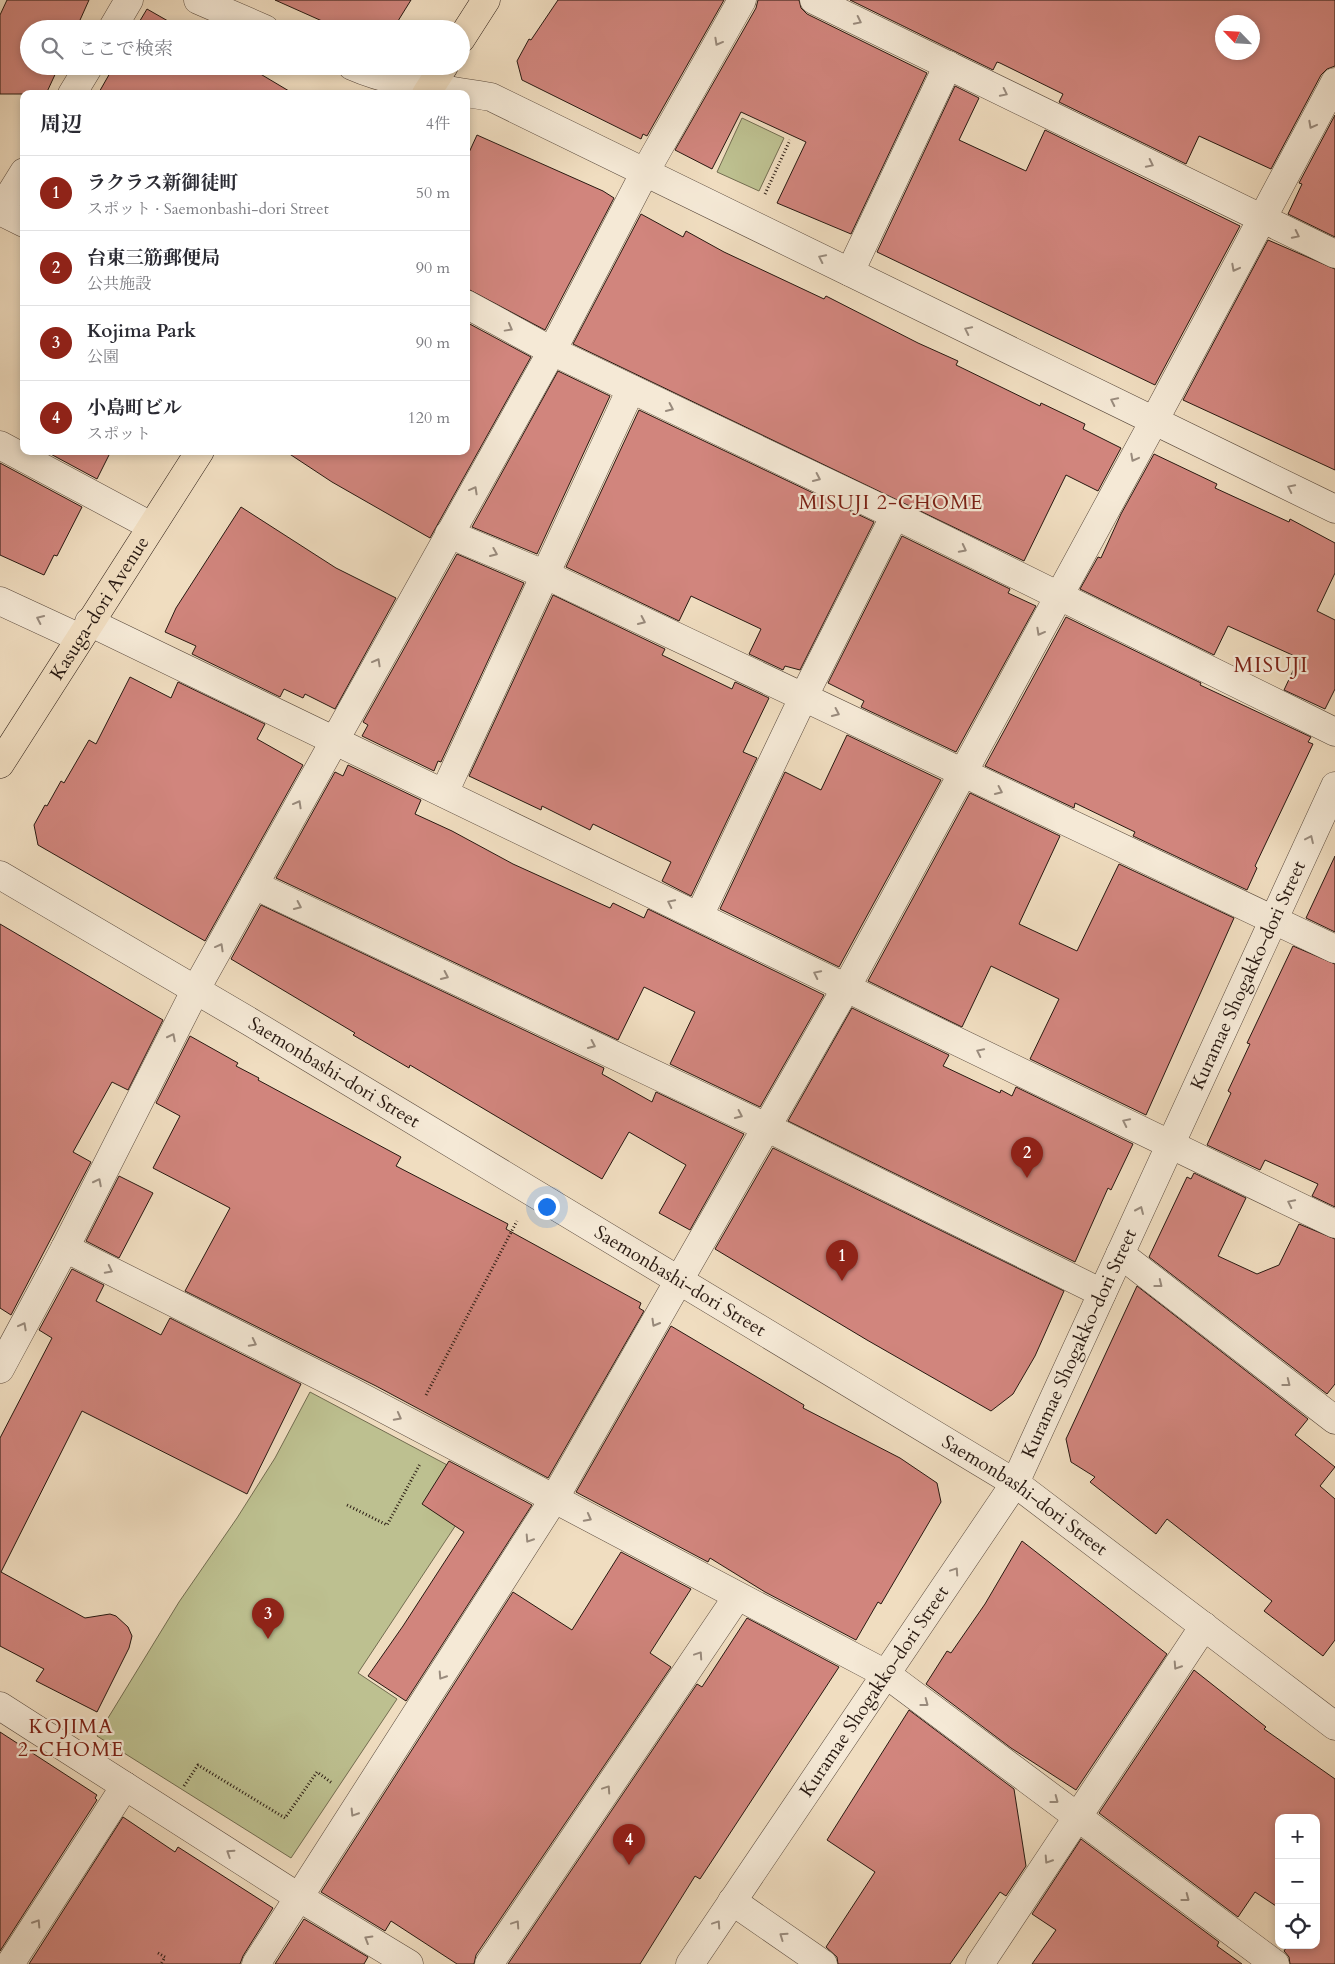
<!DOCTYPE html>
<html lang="ja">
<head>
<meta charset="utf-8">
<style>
	:root { --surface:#fff; --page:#f2f2f3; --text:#2b2b33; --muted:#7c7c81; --line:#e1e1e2; --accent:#8f2418 }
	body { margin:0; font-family:Cardo,"Noto Serif JP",serif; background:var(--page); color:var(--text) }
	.controls { position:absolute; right:15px; bottom:15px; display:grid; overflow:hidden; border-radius:10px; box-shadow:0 2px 8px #0003 }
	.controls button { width:45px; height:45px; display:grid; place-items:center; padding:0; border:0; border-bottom:1px solid var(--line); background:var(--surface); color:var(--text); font:25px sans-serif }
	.compass { position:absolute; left:1215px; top:15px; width:45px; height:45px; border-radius:50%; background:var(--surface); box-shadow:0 2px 8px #0003; rotate:295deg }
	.you { position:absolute; left:546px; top:1206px; width:18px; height:18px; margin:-12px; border:4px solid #fff; border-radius:50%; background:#1a73e8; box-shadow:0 0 0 8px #1a73e833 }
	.badge { display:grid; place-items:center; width:32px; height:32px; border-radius:50%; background:var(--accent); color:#fff; font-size:16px; font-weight:700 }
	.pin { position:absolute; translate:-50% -41px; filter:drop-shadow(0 1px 2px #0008) }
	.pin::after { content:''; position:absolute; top:26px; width:18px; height:15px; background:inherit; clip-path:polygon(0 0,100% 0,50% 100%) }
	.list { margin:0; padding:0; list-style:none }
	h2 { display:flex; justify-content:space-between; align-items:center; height:65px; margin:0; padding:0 20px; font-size:21px }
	h2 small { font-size:16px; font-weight:400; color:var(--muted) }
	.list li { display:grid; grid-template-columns:32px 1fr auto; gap:15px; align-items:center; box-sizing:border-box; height:75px; padding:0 20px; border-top:1px solid var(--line) }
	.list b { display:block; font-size:19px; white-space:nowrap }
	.list p { margin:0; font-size:16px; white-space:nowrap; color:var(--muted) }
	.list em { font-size:16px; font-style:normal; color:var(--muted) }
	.icon { flex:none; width:28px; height:28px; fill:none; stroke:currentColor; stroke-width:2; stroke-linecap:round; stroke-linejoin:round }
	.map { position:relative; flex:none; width:1335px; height:1964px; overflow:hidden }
	.search { position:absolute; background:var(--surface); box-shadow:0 2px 8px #0003; left:20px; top:20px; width:450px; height:55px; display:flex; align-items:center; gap:12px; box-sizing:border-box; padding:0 18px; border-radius:28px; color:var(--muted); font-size:19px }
	.panel { position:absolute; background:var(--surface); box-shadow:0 2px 8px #0003; left:20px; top:90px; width:450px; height:365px; border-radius:10px }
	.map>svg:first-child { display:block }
	.green { fill:#bdc090; stroke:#726c50 }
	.building { fill:#d1857d; stroke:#281911; fill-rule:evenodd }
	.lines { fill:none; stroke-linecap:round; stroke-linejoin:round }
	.minor-casing { stroke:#5a4a3d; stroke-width:29 }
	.major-casing { stroke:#281911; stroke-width:29 }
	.path { stroke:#281911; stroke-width:3; stroke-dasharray:1 2.5; stroke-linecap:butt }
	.minor { stroke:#f5e9d6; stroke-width:28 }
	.major { stroke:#f0ddc0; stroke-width:28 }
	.oneway { stroke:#998b7d }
	.labels { text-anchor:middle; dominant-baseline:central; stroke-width:4.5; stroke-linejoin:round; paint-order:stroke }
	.street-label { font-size:19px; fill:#281911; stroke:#f5e9d6 }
	.neighbourhood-label { font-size:20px; letter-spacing:1px; fill:#7a1f14; stroke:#f5e9d6 }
	.quarter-label { font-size:21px; letter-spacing:1px; fill:#7a1f14; stroke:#f5e9d6 }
</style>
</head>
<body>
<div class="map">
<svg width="1335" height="1964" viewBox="0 0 1335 1964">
	<rect width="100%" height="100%" fill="#f0ddc0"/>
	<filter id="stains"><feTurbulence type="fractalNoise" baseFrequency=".004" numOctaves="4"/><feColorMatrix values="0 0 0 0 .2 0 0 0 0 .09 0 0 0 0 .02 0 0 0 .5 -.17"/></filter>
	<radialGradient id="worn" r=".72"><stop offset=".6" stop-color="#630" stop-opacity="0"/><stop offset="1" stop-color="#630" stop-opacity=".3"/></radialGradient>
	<g class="green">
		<polygon points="742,118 784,138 759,191 717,172"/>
		<polygon points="310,1392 483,1484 358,1673 397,1699 291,1858 97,1736 179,1602 237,1518 275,1458"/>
	</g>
	<g class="building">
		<polygon points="7,0 89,0 76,29 29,29 29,66 59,66 46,94 0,94 0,15"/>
		<polygon points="275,0 411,0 393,29 340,29"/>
		<polygon points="558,0 724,0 647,136 643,134 641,139 522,80 517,61 529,39 531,40"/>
		<polygon points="758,0 799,0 801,8 807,14 927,73 851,234 777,203 806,142 741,112 712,169 675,150 756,8"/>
		<path d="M850 0H1335V66L1327 69 1321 75 1271 169 1199 136 1186 164 1059 102 1063 94 1000 63 997 62 993 70ZM1222 22H1252V52H1222Z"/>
		<polygon points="147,9 182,29 135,29"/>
		<polygon points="114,66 247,66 294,94 98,94"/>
		<polygon points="955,86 979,98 959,140 1026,171 1045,130 1240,226 1155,385 877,252"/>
		<polygon points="1335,115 1335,237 1288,214 1302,184 1299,183"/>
		<polygon points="477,135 603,191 614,198 545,330 466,288 466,159"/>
		<polygon points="641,214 683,237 686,231 724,252 824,299 826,296 918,343 958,361 956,365 1040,406 1041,403 1085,424 1083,429 1121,448 1098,491 1066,475 1024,561 573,344"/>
		<polygon points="1268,240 1335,269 1335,470 1183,400"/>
		<polygon points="466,322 531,357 430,538 332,482 285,451 466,451"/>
		<polygon points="558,371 610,396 537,554 472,527"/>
		<polygon points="639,410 874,522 800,670 785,666 783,670 749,654 761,629 691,596 679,621 566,567"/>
		<polygon points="45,451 111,451 97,479"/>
		<polygon points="1154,454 1217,484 1215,488 1289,522 1290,519 1335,543 1335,573 1317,611 1335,620 1335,689 1325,709 1284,690 1299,658 1228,626 1214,655 1080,589 1098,557 1101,558 1121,514"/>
		<polygon points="0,463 82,507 57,556 54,555 44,575 0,555"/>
		<polygon points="241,507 336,568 396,598 335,709 305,694 303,698 284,689 280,697 192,654 196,646 165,632 176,608"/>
		<polygon points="902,536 1010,589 1008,593 1036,606 956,752 861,707 864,701 828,683"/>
		<polygon points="457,554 524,583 441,762 438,761 434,771 362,736 368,725 363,722"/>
		<polygon points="553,595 665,649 662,655 732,689 735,682 769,698 743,752 757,758 691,896 662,881 671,862 593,824 590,830 542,806 541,810 469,776"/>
		<polygon points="1066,617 1201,683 1200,685 1311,737 1308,742 1313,744 1255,866 1257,868 1247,890 1133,836 1135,832 1075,803 1074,808 985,766"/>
		<polygon points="130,677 171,698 178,682 265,724 257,739 303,765 205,941 38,845 34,825 45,805 47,806 61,781 64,783 89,740 96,744"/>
		<polygon points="847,735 941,780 839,967 720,909 785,772 821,790"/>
		<polygon points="348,765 421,800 415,814 452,831 513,864 610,908 613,903 644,918 648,909 824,995 760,1107 670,1064 695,1012 644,987 618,1040 276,878 335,772 343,776"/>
		<polygon points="970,793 1060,836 1019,924 1077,951 1119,864 1234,918 1146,1115 1030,1059 1059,999 991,966 962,1027 868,981"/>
		<polygon points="1335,856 1335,932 1306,918"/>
		<polygon points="261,905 604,1068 602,1074 652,1102 656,1092 744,1134 690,1230 659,1213 686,1165 629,1132 602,1179 410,1065 409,1068 353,1035 355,1033 231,959"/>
		<polygon points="0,924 163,1020 128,1090 112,1082 73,1152 91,1162 11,1315 0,1308"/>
		<polygon points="1293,946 1335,964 1335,1207 1312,1196 1318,1184 1265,1160 1260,1170 1207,1145 1231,1093 1228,1091 1250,1044 1247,1043"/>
		<polygon points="852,1008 949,1055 943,1066 1000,1093 1001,1090 1012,1096 1016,1087 1133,1144 1111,1190 1108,1188 1075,1262 788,1121"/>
		<polygon points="190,1036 238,1063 236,1066 259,1078 258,1080 401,1157 396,1166 508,1224 506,1229 641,1303 639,1308 644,1311 548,1478 376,1386 185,1291 230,1208 153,1168 180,1116 156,1103"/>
		<polygon points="773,1148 1064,1291 1035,1356 1013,1394 991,1411 867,1340 715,1249"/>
		<polygon points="1194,1173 1246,1198 1218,1256 1257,1274 1279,1265 1299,1224 1335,1239 1335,1384 1327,1394 1149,1257 1187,1177 1191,1179"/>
		<polygon points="119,1176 153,1193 119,1258 86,1241"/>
		<polygon points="72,1269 104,1285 96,1301 161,1335 170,1318 301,1384 247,1494 82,1411 1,1572 85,1618 110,1614 116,1616 128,1627 132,1636 129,1648 97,1712 36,1681 44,1669 0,1646 0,1438 52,1338 39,1330"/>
		<polygon points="1137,1286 1308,1419 1295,1435 1335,1467 1320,1486 1335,1499 1335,1640 1323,1656 1264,1611 1272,1601 1167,1519 1156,1534 1090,1482 1095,1477 1071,1462 1066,1439"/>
		<polygon points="671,1326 804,1405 803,1408 900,1458 937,1483 941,1502 881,1604 878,1602 856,1640 765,1592 710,1558 708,1562 576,1492"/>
		<polygon points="449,1461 532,1505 406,1701 368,1676 403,1626 464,1532 422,1504"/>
		<polygon points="1022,1541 1167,1654 1076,1790 1011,1748 926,1684 947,1651 951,1653 985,1604"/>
		<polygon points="621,1552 691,1589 650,1653 671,1667 476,1955 474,1964 457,1964 391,1921 385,1931 321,1892 513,1592 572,1630"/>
		<polygon points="747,1618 839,1667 700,1879 695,1876 640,1964 508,1964 697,1684 702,1687"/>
		<polygon points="1194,1670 1266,1727 1264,1729 1335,1779 1335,1964 1290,1964 1289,1957 1284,1951 1288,1945 1316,1945 1316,1818 1279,1818 1279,1908 1255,1892 1238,1917 1099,1813"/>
		<polygon points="909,1710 1014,1789 1026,1866 1006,1896 1000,1892 950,1964 838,1964 837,1957 826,1947 875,1872 827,1840"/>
		<polygon points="0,1732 97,1795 95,1798 97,1800 0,1951"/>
		<polygon points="123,1817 175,1852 178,1847 273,1908 243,1956 240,1964 29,1964"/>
		<polygon points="1081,1839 1219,1942 1217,1946 1242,1964 1032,1964 1056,1930 1032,1914"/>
		<polygon points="304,1919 368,1957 364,1964 275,1964"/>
	</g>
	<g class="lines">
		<g class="minor-casing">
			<g id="minor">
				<polyline points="198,0 265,29"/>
				<polyline points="814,0 1335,254"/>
				<polyline points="112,29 129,0"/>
				<path d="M352 66C395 85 445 89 491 97L1335 509"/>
				<polyline points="72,94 89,66"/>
				<polyline points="0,211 24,172"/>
				<polyline points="0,211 24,223"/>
				<polyline points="850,272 948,65"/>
				<polyline points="466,304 552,351 895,515 1335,732"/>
				<polyline points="0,445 151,526"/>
				<polyline points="449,534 546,575 1335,949"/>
				<polyline points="0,601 80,638"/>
				<polyline points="89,622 1335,1224"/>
				<polyline points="444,793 631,389"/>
				<path id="s1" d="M0 875 252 1023 1015 1483 1335 1726"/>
				<polyline points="254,885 766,1127 1102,1293"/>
				<polyline points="699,916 803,698 895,515"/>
				<polyline points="65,1248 352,1392 886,1674 1275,1964"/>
				<polyline points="1120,1254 1335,1420"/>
				<polyline points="0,1369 65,1248 196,989 552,351 645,172 742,0"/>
				<polyline points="0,1706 300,1898 409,1964"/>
				<polyline points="732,1901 823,1964"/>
				<polyline points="10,1964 125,1786"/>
				<polyline points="256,1964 554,1499 846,988 1154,421 1335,82"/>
				<polyline points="489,1964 737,1597"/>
				<path id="s2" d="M690 1964 1015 1483 1335 786"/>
				<polyline points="980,1964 1204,1626"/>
			</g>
		</g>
		<g class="major-casing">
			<g id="major">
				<polyline points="461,39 486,0"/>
				<polyline points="426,94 444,66"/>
				<path id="s3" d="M0 764 200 451"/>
			</g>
		</g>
		<g class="path">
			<polyline points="765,194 790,140"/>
			<polyline points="426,1395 517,1221"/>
			<polyline points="347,1505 387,1525 420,1464"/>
			<polyline points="184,1786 198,1765 285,1818 317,1772 332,1783"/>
			<polyline points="158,1953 165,1957 161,1964"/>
		</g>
		<use href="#minor" class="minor"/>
		<use href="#major" class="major"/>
	</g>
	<defs><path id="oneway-chevron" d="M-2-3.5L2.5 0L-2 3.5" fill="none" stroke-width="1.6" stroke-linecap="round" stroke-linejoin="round" transform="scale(1.25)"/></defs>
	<g class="oneway">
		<use href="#oneway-chevron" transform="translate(858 21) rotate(26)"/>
		<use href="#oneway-chevron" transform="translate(718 42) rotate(119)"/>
		<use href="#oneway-chevron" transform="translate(1004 93) rotate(26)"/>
		<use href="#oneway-chevron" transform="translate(1312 125) rotate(118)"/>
		<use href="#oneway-chevron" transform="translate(1150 164) rotate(26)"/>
		<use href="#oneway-chevron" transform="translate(1296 235) rotate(26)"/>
		<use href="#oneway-chevron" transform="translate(822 258) rotate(-154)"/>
		<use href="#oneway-chevron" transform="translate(1235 268) rotate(118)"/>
		<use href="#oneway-chevron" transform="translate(509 328) rotate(29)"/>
		<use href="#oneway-chevron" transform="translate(968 330) rotate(-154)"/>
		<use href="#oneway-chevron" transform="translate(1114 401) rotate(-154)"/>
		<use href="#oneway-chevron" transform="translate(670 408) rotate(25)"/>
		<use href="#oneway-chevron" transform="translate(1134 458) rotate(118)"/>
		<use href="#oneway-chevron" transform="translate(817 478) rotate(25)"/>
		<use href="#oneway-chevron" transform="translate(1291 488) rotate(-154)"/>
		<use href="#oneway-chevron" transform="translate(474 490) rotate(-61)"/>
		<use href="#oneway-chevron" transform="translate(963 549) rotate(27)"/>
		<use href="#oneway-chevron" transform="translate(494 553) rotate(23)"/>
		<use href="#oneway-chevron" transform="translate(40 619) rotate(-155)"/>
		<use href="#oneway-chevron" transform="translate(642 621) rotate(25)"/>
		<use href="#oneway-chevron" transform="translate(1040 632) rotate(119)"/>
		<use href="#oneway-chevron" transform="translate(377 662) rotate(-61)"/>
		<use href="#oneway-chevron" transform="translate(836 713) rotate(25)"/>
		<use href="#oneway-chevron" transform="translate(999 791) rotate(25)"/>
		<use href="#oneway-chevron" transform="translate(298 804) rotate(-61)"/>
		<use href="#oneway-chevron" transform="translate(1310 839) rotate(-65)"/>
		<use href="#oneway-chevron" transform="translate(671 903) rotate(-154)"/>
		<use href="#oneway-chevron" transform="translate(298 906) rotate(25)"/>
		<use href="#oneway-chevron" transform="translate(220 947) rotate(-61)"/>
		<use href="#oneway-chevron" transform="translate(817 974) rotate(-154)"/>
		<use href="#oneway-chevron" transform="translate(445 976) rotate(25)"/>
		<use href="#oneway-chevron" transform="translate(172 1037) rotate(-63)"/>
		<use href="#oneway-chevron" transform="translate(592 1045) rotate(25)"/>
		<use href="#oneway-chevron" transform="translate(980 1052) rotate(-154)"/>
		<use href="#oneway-chevron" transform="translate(739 1115) rotate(25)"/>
		<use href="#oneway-chevron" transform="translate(1126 1122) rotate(-154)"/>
		<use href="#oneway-chevron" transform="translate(98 1182) rotate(-63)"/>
		<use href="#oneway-chevron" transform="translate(1291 1203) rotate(-154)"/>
		<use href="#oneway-chevron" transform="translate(1140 1210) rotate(-66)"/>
		<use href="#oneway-chevron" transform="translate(109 1270) rotate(27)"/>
		<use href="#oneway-chevron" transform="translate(1159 1284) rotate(38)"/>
		<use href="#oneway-chevron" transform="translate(655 1323) rotate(120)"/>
		<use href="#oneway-chevron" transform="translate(23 1326) rotate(-62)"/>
		<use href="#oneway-chevron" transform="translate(253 1343) rotate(27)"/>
		<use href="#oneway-chevron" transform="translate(1287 1383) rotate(38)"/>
		<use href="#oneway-chevron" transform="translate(398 1417) rotate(28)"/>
		<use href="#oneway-chevron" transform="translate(588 1518) rotate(28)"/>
		<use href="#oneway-chevron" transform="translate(529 1539) rotate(123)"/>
		<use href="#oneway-chevron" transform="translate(955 1571) rotate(-56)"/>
		<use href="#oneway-chevron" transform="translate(699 1655) rotate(-56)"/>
		<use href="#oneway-chevron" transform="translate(1177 1666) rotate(123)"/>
		<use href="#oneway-chevron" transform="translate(442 1676) rotate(123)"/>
		<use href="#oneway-chevron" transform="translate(925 1703) rotate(37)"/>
		<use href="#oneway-chevron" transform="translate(607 1789) rotate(-56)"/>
		<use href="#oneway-chevron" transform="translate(1055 1800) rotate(37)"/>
		<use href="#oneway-chevron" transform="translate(354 1813) rotate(122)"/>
		<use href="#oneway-chevron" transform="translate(230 1853) rotate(-147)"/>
		<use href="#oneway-chevron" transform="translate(1048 1860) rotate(123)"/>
		<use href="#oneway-chevron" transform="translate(1186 1898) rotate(37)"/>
		<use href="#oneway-chevron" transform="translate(37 1923) rotate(-57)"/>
		<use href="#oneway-chevron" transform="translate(516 1924) rotate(-56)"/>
		<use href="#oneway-chevron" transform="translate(717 1924) rotate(-56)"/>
		<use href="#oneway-chevron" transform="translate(783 1936) rotate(-145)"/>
		<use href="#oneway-chevron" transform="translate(368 1939) rotate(-149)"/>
	</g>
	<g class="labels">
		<g class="street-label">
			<text stroke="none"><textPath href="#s3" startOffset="185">Kasuga-dori Avenue</textPath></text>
			<text stroke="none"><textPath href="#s2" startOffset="1139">Kuramae Shogakko-dori Street</textPath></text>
			<text stroke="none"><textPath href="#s1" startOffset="388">Saemonbashi-dori Street</textPath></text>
			<text stroke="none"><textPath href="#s1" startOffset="792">Saemonbashi-dori Street</textPath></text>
			<text stroke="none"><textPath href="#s2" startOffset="734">Kuramae Shogakko-dori Street</textPath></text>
			<text stroke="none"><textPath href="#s1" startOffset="1198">Saemonbashi-dori Street</textPath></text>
			<text stroke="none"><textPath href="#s2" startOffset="329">Kuramae Shogakko-dori Street</textPath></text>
		</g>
		<g class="neighbourhood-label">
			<text x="891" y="502">MISUJI 2-CHOME</text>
			<text x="71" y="1726">KOJIMA<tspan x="71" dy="23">2-CHOME</tspan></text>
		</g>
		<g class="quarter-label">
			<text x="1271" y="665">MISUJI</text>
		</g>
	</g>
	<rect width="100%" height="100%" filter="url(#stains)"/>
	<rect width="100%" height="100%" fill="url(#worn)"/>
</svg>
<div class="controls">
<button>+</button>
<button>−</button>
<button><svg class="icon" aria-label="locate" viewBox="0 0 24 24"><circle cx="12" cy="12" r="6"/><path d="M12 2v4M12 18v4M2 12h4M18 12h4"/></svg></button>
</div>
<svg class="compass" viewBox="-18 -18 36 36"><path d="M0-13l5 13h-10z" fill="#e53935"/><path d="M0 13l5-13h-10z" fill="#7c7c81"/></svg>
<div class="you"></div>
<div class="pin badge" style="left:842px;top:1281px">1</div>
<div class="pin badge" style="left:1027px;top:1178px">2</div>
<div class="pin badge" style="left:268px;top:1639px">3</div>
<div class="pin badge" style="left:629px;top:1865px">4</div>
<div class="search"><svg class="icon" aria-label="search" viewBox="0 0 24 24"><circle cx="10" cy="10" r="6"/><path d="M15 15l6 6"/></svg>ここで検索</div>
<section class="panel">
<h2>周辺<small>4件</small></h2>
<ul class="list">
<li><span class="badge">1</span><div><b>ラクラス新御徒町</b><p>スポット · Saemonbashi-dori Street</p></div><em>50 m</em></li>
<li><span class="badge">2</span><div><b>台東三筋郵便局</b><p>公共施設</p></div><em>90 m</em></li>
<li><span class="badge">3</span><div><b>Kojima Park</b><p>公園</p></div><em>90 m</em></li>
<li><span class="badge">4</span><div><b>小島町ビル</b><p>スポット</p></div><em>120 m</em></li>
</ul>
</section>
</div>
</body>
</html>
